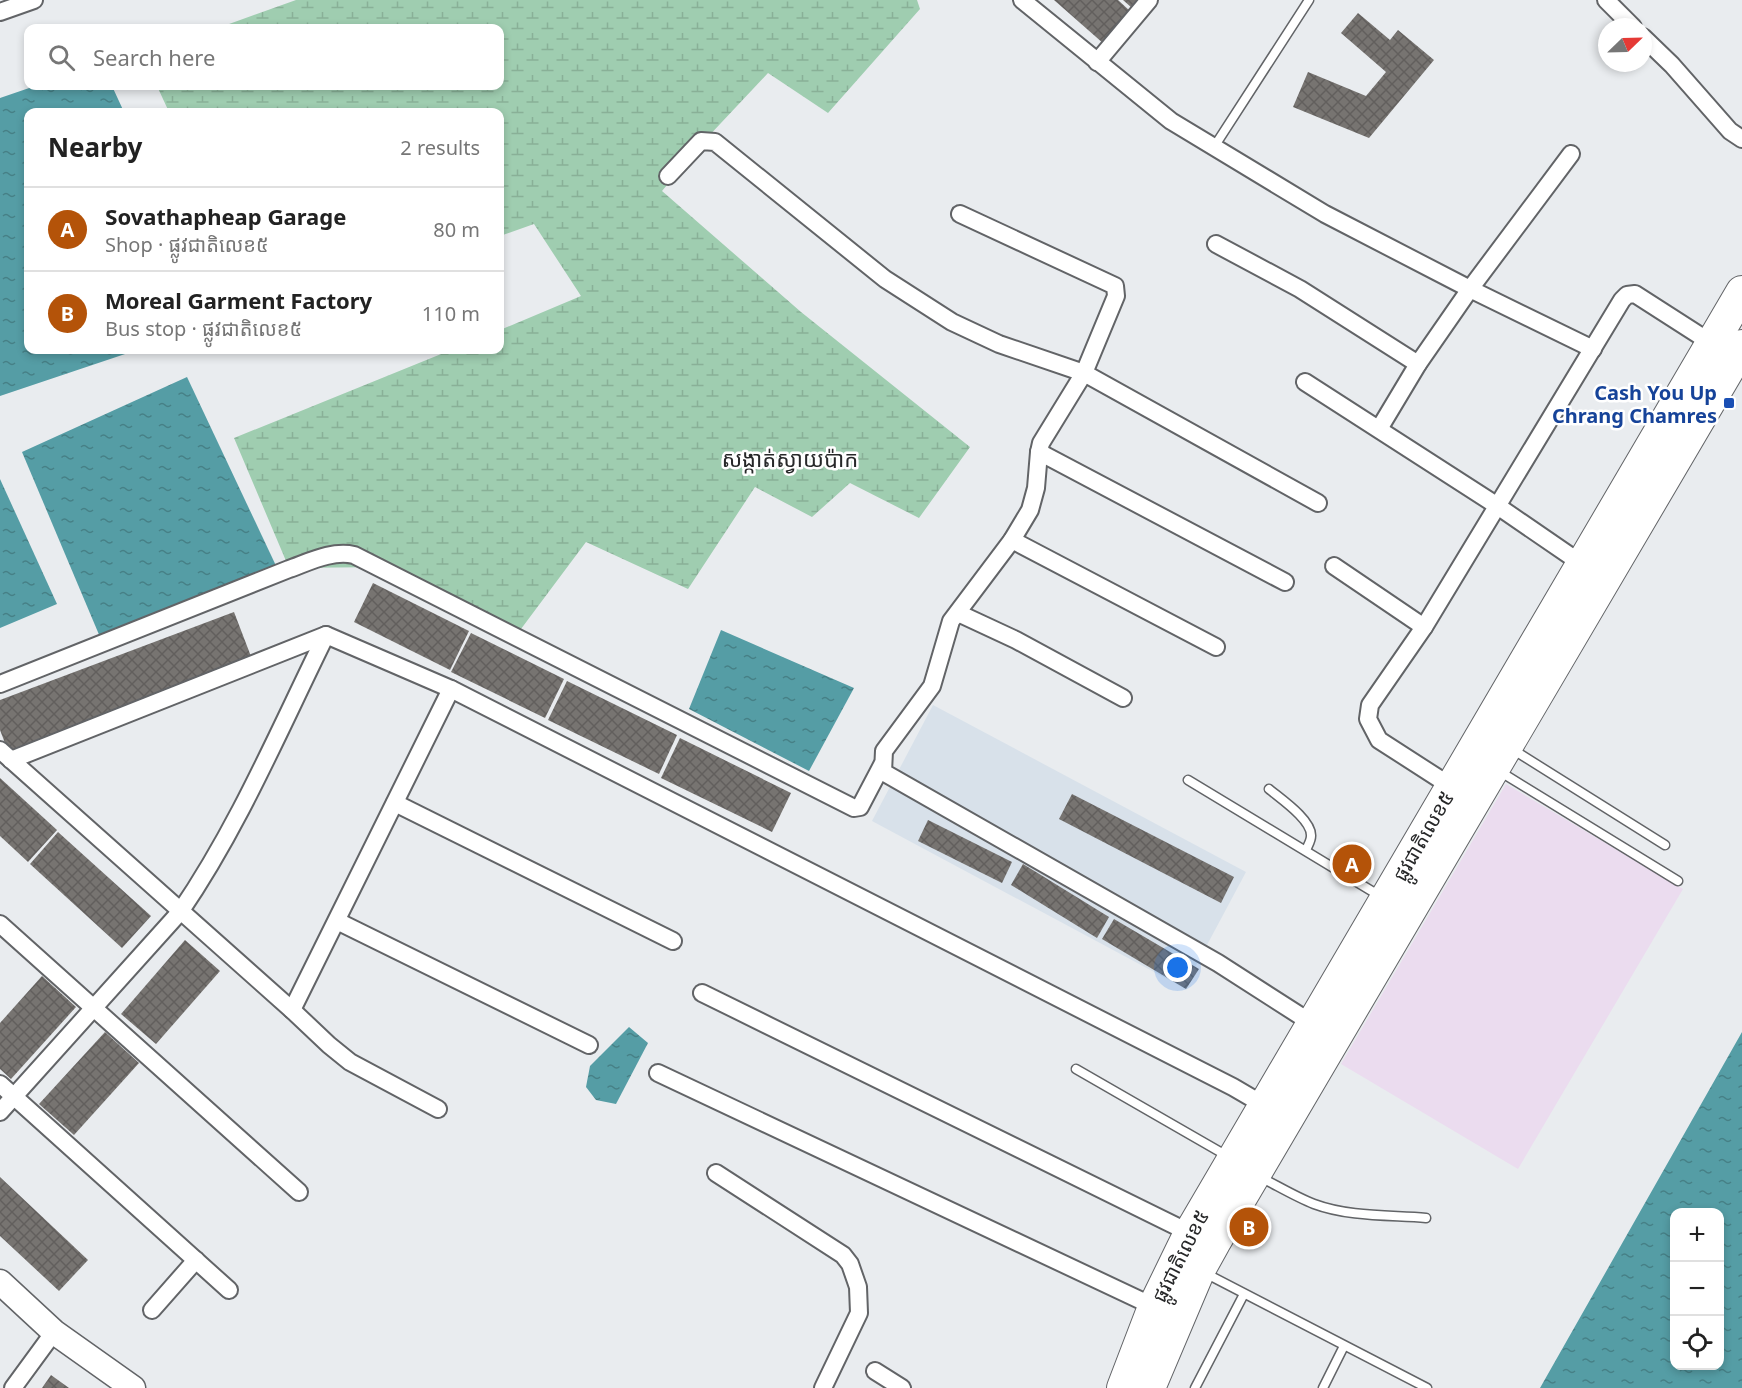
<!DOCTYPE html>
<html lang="en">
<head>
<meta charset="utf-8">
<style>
	:root { --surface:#fff; --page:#f6f6f6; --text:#222; --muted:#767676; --line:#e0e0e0; --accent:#b45309 }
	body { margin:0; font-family:Georgia,"Noto Sans Khmer",serif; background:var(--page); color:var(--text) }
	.controls { position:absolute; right:18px; bottom:18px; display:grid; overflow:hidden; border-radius:12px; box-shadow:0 3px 9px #0003 }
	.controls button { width:54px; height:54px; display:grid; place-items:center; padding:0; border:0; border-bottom:2px solid var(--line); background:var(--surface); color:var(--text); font:30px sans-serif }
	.compass { position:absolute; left:1598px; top:18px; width:54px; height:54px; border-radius:50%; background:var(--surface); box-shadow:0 3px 9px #0003; rotate:67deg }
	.you { position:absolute; left:1178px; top:968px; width:21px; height:21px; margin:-15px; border:4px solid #fff; border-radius:50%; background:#1a73e8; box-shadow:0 0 0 9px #1a73e833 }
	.badge { display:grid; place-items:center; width:39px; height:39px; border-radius:50%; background:var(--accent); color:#fff; font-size:20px; font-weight:700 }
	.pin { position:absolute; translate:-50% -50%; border:3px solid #fff; box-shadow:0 2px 6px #0006 }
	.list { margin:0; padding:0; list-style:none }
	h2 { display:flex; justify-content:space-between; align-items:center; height:78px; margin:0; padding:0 24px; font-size:26px }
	h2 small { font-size:20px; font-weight:400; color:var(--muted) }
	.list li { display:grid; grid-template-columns:39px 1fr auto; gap:18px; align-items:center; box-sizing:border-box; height:84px; padding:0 24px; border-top:2px solid var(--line) }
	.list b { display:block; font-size:22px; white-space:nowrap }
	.list p { margin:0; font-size:20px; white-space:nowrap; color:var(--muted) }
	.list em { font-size:20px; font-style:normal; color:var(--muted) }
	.icon { flex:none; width:33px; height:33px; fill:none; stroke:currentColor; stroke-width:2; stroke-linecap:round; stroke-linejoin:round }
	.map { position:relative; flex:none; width:1742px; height:1388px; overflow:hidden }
	.search { position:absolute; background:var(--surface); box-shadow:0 3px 9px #0003; left:24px; top:24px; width:480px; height:66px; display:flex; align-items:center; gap:15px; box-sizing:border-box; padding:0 21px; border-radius:12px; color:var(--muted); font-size:22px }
	.panel { position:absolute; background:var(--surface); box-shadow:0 3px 9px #0003; left:24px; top:108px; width:480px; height:246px; border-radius:12px }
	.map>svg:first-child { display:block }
	.built { fill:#d8e1ea }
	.industrial { fill:#ebdcef }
	.wetland { fill:url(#wetland-marsh) }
	.water { fill:url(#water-ripples); fill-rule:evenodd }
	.building { fill:url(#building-cross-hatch) }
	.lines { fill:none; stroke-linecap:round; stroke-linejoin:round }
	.lane-casing { stroke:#626467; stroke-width:11 }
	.street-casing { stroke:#626467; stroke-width:20 }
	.secondary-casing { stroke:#626467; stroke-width:27 }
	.highway-casing { stroke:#626467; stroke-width:34 }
	.lane { stroke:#fff; stroke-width:8 }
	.street { stroke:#fff; stroke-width:16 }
	.secondary { stroke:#fff; stroke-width:24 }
	.highway { stroke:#fff; stroke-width:32 }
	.transit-dot { fill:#1a4fb4; stroke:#fff; stroke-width:2 }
	.labels { text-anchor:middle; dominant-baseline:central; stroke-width:5; stroke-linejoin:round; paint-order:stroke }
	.transit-label { font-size:20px; font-weight:bold; fill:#164399; stroke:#fff; text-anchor:end }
	.street-label { font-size:20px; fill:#272829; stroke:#fff }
	.quarter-label { font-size:22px; fill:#272829; stroke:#fff }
</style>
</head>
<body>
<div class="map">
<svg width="1742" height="1388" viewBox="0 0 1742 1388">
	<defs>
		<pattern id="wetland-marsh" width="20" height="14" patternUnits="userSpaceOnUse" patternTransform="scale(1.5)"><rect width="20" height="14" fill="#9fcdb0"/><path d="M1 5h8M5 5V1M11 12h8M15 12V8" fill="none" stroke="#89b097"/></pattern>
		<pattern id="water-ripples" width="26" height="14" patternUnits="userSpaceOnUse" patternTransform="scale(1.5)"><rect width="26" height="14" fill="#559da5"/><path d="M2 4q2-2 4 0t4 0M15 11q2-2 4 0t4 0" fill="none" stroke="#468086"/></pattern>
		<pattern id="building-cross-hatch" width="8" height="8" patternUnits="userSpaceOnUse" patternTransform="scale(1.5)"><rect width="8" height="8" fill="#777471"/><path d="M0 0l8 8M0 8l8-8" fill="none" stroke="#625f5d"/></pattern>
	</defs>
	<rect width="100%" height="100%" fill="#e9ecef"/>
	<polygon class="built" points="933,705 1246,872 1184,988 872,821"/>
	<polygon class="industrial" points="1506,784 1683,889 1518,1169 1341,1064"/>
	<polygon class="wetland" points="296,0 917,0 920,9 828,113 768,73 705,140 662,191 801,312 970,447 919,518 850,483 812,517 755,487 688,589 586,542 518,633 385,567 289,568 234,438 451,350 500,350 500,330 581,296 534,224 500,236 500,112 169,112 157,86 500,86 500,28 218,28"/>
	<g class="water">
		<polygon points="35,86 112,86 124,112 28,112 28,350 137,350 0,396 0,98"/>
		<polygon points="187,377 278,570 100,637 22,452"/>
		<polygon points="0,479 57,604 0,628"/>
		<polygon points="721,630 854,688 809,771 689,709"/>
		<polygon points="629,1027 648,1043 616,1104 596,1100 586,1087 590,1066"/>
		<path d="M1742 1032V1388H1540ZM1720 1212V1366H1674V1212Z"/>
	</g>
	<g class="building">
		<polygon points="1054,0 1118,0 1131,12 1104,44"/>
		<polygon points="1123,0 1139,0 1132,8"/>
		<polygon points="1358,13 1390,40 1398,30 1434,60 1369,138 1293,107 1308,72 1366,96 1386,72 1341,33"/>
		<polygon points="373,583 469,631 450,670 354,622"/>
		<polygon points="234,612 252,659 8,751 0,730 0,700"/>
		<polygon points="471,633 564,679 545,718 451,672"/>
		<polygon points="567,681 677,735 659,774 548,720"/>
		<polygon points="680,738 791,793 772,832 661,778"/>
		<polygon points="0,778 57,830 28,862 0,836"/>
		<polygon points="1072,794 1234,877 1221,903 1059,819"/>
		<polygon points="928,820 1012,862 1002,883 918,841"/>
		<polygon points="58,832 151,916 122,948 30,864"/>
		<polygon points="1023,864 1109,917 1097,938 1011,885"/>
		<polygon points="1114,919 1199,969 1186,989 1102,939"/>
		<polygon points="185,940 220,971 156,1044 121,1014"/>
		<polygon points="42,976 76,1007 11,1079 0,1069 0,1023"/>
		<polygon points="105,1032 139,1063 74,1135 39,1104"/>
		<polygon points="0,1177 88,1260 59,1291 0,1236"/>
		<polygon points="51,1375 69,1388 42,1388"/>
	</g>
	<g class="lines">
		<g class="lane-casing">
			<g id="lane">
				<polyline points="1214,147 1309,0"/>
				<polyline points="1512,749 1665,845"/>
				<polyline points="1499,771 1678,881"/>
				<polyline points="1188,780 1380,896"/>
				<path d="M1269 789C1281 799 1312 820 1311 836 1311 841 1308 845 1306 850"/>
				<polyline points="1076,1069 1229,1157"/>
				<path d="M1260 1177C1278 1186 1296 1197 1314 1204 1349 1217 1390 1215 1426 1218"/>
				<polyline points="1203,1272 1427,1388"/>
				<polyline points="1195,1388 1244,1294"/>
				<polyline points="1323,1388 1344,1346"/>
			</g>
		</g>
		<g class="street-casing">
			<g id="street">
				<polyline points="1022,0 1171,121 1325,214 1470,289 1593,349"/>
				<polyline points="1606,0 1633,27"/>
				<polyline points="0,12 34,0"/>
				<polyline points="1643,37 1672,65 1730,131 1742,139"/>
				<polyline points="1097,62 1149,0"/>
				<polyline points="668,176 701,141 715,142 885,279 952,322 999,344 1084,373 1318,503"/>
				<polyline points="960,214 1115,286 1116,296 1084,373 1041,443 1039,452 1036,488 1030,510 1012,540 951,621 932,686 884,751 883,772 1218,963 1313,1024"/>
				<polyline points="1216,244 1300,289 1418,364"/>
				<polyline points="1305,382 1496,505 1582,564"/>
				<polyline points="1379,429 1418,364 1470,289 1571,154"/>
				<polyline points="1039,452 1285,582"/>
				<polyline points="1012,540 1216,647"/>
				<polyline points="1334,566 1424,627"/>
				<polyline points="958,613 1016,640 1123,698"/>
				<path d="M0 684 289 569C309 562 332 550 354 555L854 808 860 807 882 765"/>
				<polyline points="0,750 292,1010 329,1045 350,1062 438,1109"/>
				<polyline points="11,760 326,635"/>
				<polyline points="1452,787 1379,740 1368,719 1370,705 1424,627 1622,300 1627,295 1635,294 1716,346"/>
				<polyline points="395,803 673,941"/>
				<polyline points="337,921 589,1045"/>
				<polyline points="0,924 299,1192"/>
				<polyline points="702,993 1190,1233"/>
				<polyline points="292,1010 451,689"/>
				<polyline points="658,1073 1159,1309"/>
				<polyline points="0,1084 229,1290"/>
				<path d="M0 1112 180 912C239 826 280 728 326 635L451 689 1233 1087 1269 1108"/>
				<polyline points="716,1173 843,1255 850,1264 858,1287 859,1313 823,1388"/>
				<polyline points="152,1310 196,1260"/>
				<polyline points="875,1371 902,1388"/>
				<polyline points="13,1388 54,1332"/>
			</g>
		</g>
		<g class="secondary-casing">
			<polyline id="secondary" points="0,1282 54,1332 133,1388"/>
		</g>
		<g class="highway-casing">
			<g id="highway">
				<polyline points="1123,1388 1154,1307 1190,1233 1742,292"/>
				<polyline points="1149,1388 1199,1270 1214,1243 1742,346"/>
			</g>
		</g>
		<use href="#lane" class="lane"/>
		<use href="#street" class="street"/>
		<use href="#secondary" class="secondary"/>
		<use href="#highway" class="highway"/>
	</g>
	<rect class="transit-dot" x="1723" y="397" width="12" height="12" rx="3"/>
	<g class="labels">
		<g class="transit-label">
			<text x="1717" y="392">Cash You Up<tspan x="1717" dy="23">Chrang Chamres</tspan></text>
		</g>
		<g class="street-label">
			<text transform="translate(1423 836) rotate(-60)">ផ្លូវជាតិលេខ៥</text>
			<text transform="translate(1180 1256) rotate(-63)">ផ្លូវជាតិលេខ៥</text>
		</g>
		<g class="quarter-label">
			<text x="790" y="458">សង្កាត់ស្វាយប៉ាក</text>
		</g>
	</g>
</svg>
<div class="controls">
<button>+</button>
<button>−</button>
<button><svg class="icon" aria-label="locate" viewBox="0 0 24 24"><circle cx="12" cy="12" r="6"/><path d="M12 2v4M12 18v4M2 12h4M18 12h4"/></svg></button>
</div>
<svg class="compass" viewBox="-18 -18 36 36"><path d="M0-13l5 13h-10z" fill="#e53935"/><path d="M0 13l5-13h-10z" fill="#767676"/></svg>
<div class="you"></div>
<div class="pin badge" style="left:1352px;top:864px">A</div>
<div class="pin badge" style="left:1249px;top:1227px">B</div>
<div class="search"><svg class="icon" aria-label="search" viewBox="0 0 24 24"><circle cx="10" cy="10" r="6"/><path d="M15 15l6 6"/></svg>Search here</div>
<section class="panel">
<h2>Nearby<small>2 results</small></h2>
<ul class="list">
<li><span class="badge">A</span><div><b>Sovathapheap Garage</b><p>Shop · ផ្លូវជាតិលេខ៥</p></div><em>80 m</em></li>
<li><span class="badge">B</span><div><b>Moreal Garment Factory</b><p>Bus stop · ផ្លូវជាតិលេខ៥</p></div><em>110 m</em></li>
</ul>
</section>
</div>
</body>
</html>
